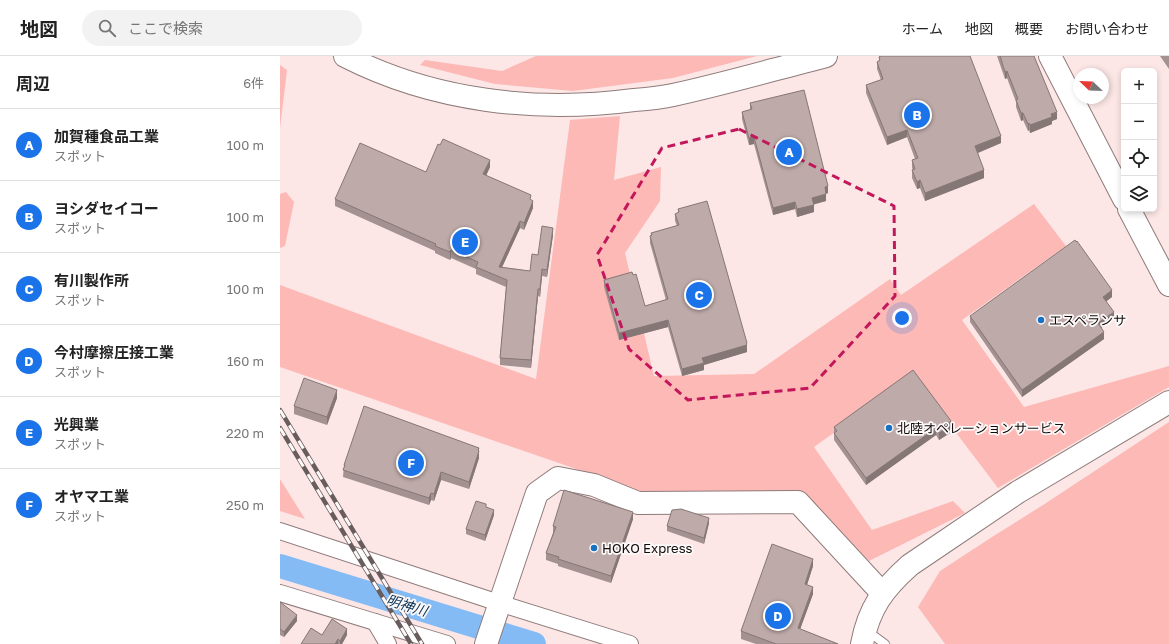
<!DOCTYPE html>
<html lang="ja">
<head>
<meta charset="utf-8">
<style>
	:root { --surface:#fff; --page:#f2f2f2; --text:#222; --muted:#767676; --line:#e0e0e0; --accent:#1a73e8 }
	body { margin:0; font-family:"Golos Text","Noto Sans JP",sans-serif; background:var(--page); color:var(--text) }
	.controls { position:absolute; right:12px; top:12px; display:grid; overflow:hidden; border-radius:6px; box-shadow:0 2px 6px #0003 }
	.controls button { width:36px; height:36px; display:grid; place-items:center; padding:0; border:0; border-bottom:1px solid var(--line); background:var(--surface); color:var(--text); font:20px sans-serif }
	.compass { position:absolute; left:793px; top:12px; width:36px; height:36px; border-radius:50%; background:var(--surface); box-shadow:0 2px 6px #0003; rotate:293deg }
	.you { position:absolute; left:622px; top:262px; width:14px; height:14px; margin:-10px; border:3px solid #fff; border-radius:50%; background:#1a73e8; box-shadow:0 0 0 6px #1a73e833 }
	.badge { display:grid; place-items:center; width:26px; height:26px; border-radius:50%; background:var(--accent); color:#fff; font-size:13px; font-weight:700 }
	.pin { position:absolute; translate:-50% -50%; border:2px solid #fff; box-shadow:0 1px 4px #0006 }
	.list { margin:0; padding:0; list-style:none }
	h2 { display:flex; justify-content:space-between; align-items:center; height:52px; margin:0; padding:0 16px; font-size:17px }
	h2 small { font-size:13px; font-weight:400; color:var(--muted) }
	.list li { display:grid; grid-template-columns:26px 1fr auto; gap:12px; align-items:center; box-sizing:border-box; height:72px; padding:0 16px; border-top:1px solid var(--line) }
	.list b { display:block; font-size:15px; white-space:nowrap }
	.list p { margin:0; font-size:13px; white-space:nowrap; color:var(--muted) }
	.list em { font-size:13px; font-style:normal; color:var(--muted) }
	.icon { flex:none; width:22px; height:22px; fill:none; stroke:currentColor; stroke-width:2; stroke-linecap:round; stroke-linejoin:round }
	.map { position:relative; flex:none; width:889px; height:588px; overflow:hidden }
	header { display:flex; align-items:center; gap:24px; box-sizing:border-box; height:56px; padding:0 20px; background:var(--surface); border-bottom:1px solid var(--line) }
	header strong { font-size:19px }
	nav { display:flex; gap:22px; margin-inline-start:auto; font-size:14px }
	.search { width:280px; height:36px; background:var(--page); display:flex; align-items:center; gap:10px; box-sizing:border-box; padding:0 14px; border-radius:22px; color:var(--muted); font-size:15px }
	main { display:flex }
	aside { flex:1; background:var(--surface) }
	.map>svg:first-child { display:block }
	.green { fill:#fdb9b6 }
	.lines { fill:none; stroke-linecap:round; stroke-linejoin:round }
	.river { stroke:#85bbf4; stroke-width:24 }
	.lane-casing { stroke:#8e7b7a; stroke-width:10 }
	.street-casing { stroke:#8e7b7a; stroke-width:18 }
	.secondary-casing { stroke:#8e7b7a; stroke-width:24 }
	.lane { stroke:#fff; stroke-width:8 }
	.street { stroke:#fff; stroke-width:16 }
	.secondary { stroke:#fff; stroke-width:22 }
	.rail-casing { stroke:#695c5c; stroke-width:4.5 }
	.rail { stroke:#fdf9f9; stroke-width:3; stroke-dasharray:9; stroke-linecap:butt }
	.wall { fill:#a39291 }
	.shaded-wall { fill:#857776 }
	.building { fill:#beaaa9; stroke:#857776 }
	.marked { fill:none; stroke:#c2185b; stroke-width:3; stroke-dasharray:8 5; stroke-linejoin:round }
	.poi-dot { fill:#1872c0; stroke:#fdf9f9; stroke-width:1.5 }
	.labels { text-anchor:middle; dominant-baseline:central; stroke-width:3.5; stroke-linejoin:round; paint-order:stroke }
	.poi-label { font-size:13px; fill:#120b0b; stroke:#fdf9f9; text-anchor:start }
	.water-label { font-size:14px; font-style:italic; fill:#0a3257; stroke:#fdf9f9 }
</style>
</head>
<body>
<header>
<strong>地図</strong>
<div class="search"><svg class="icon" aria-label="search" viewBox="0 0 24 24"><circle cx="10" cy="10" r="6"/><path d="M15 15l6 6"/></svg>ここで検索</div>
<nav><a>ホーム</a><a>地図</a><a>概要</a><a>お問い合わせ</a></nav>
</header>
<main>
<aside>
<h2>周辺<small>6件</small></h2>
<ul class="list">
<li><span class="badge">A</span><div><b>加賀種食品工業</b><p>スポット</p></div><em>100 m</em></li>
<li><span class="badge">B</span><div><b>ヨシダセイコー</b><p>スポット</p></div><em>100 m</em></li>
<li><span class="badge">C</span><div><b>有川製作所</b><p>スポット</p></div><em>100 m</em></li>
<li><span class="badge">D</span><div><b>今村摩擦圧接工業</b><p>スポット</p></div><em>160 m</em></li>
<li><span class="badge">E</span><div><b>光興業</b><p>スポット</p></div><em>220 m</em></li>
<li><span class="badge">F</span><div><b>オヤマ工業</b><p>スポット</p></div><em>250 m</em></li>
</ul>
</aside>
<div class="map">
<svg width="889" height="588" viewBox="0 0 889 588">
	<rect width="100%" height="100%" fill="#fce7e6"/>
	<g class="green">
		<polygon points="256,0 477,0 393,22 293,35 215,28 140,9 145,4 222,15"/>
		<polygon points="0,9 7,14 0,72"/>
		<polygon points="340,60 334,124 381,111 380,145 345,197 374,320 474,318 610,223 621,239 754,148 786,190 682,264 744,351 889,310 889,331 718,432 633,320 534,391 592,474 673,445 685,457 589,505 522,437 360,435 0,311 0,229 256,323 290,64"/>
		<polygon points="6,136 14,146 5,190 0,192 0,138"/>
		<polygon points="889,366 889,588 665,588 638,551 660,515 712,481 763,449"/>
		<polygon points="0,423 25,463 0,455"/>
	</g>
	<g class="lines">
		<polyline class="river" points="0,510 254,588"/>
		<g class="lane-casing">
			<polyline id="lane" points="586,574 605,588"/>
		</g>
		<g class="street-casing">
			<g id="street">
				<polyline points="0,475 219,547 350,588"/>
				<polyline points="0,537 167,588"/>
				<polyline points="95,566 108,588"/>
			</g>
		</g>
		<g class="secondary-casing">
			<g id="secondary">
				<path d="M65 0C153 45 256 57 354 44 367 43 380 42 393 39 444 28 495 13 546 0"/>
				<polyline points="770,0 844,143"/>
				<polyline points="849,153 889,229"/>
				<polyline points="206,588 257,437 278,422 314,429 358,447 518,446 602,537"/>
				<path d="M582 588C589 552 603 533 630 509L738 436 889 346"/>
			</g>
		</g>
		<use href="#lane" class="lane"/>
		<use href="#street" class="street"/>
		<use href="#secondary" class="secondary"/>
		<g class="rail-casing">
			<g id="rail">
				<polyline points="0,354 142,588"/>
				<polyline points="0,372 131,588"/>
			</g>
		</g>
		<use href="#rail" class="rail"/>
	</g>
	<g class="wall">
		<polygon points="599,0 690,0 721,87 698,97 704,122 645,145 640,132 637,133 632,122 632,114 633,114 632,112 632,104 635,103 627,81 607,89 586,37 586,29 601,24 597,13 597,6 599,5"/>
		<polygon points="717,0 754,0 777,63 772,65 772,68 750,77 749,74 748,75 743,64 741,65 736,51 736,46 727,22 725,23"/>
		<polygon points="880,0 889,0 889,13"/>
		<polygon points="470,47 548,137 546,138 546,145 534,148 534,156 517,161 515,153 493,159 474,88 469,89 462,63 462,56 470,54"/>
		<polygon points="210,111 206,120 251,144 253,152 244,174 240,172 222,211 250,215 258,199 273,179 267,221 262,220 260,241 258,240 251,312 220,309 220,302 226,231 196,218 196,213 171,202 170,204 155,197 155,195 55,150 55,143 146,116"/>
		<polygon points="398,153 467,294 467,296 424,309 424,314 402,320 388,271 339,284 324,231 324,224 365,250 386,244 370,187 370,180 371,179 371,177 397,170 395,165 395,158 398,157"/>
		<polygon points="832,241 826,245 834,263 821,272 824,283 742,341 690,266 690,260"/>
		<polygon points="57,342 47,369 14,358 14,350"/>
		<polygon points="554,371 671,372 670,373 670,377 659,384 656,379 586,429 554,384"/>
		<polygon points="199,392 199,402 189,433 161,424 154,445 151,444 149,449 63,421 64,409"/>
		<polygon points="206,451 214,459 205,485 186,478 186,473"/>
		<polygon points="353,463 331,527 278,510 278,508 266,504 266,497 273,477 273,470"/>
		<polygon points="429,467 424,488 387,475 387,470"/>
		<polygon points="533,510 527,529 533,538 520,573 559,588 476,588 461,583 461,575"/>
		<polygon points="0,546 17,565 4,581 0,579"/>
		<polygon points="42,579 67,579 62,588 21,588"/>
	</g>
	<g class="shaded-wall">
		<polygon points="727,15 727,22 725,23 725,16"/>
		<polygon points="777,56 777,63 772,65 772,68 750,77 750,69"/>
		<polygon points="741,57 743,57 743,64 741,65"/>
		<polygon points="749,67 749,74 748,75 748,68"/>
		<polygon points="627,74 627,81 607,89 607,81"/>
		<polygon points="721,80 721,87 695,98 695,90"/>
		<polygon points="474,81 474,88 469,89 469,82"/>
		<polygon points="210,104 210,111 203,126 203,118"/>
		<polygon points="704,114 704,122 645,145 645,137"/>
		<polygon points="640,124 640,132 637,133 637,126"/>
		<polygon points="548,130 548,137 545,138 545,131"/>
		<polygon points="546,138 546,145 532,149 532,142"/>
		<polygon points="253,145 253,152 244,174 244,167"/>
		<polygon points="515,146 515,153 493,159 493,152"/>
		<polygon points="534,149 534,156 517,161 517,153"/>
		<polygon points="240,165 240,172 219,218 219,211"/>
		<polygon points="273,172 273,179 267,221 267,214"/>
		<polygon points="171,194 171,202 170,204 170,196"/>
		<polygon points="262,213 262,220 260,241 260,233"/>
		<polygon points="258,233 258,240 251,312 251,304"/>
		<polygon points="832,234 832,241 823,248 823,241"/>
		<polygon points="834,256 834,263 818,274 818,267"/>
		<polygon points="388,264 388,271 339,284 339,277"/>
		<polygon points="824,276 824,283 742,341 742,334"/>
		<polygon points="467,287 467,296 424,309 424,314 402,320 402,313 422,302"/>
		<polygon points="57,334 57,342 47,369 47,361"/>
		<polygon points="671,365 671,372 670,373 670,377 659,384 659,377 668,367"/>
		<polygon points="656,372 656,379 586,429 586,422"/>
		<polygon points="199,392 199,402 189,433 189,426"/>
		<polygon points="161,416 161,424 154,445 154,438"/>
		<polygon points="151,437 151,444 149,449 149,442"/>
		<polygon points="214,454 214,459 205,485 205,479"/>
		<polygon points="353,456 353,463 331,527 331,520"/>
		<polygon points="429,462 429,467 424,488 424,482"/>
		<polygon points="533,503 533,510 525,535 525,528"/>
		<polygon points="533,531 533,538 518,579 518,572"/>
		<polygon points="17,559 17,565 4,581 4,576"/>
		<polygon points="67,573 67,579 62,588 60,588 60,585"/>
		<polygon points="58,583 58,588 55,588"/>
	</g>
	<g class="building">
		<polygon points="600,0 690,0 721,80 695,90 704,114 645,137 640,124 637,126 632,114 635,113 632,104 638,102 627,74 607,81 586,29 603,23 597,6 600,4 599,1 600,1"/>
		<polygon points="720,0 754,0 777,56 771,58 772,61 750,69 749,67 748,68 743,57 741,57 736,44 738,43 727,15 725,16"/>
		<polygon points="524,34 548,130 545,131 546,138 532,142 534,149 517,153 515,146 493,152 474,81 469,82 462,56 472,53 470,47"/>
		<polygon points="163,83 210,104 203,118 251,139 250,143 253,145 244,167 240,165 219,211 250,215 252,198 258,199 262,170 273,172 267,214 262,213 260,233 258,233 251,304 220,302 227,224 196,211 198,206 171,194 170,196 155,190 156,188 55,143 80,87 146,116 158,88 160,89"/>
		<polygon points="427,145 467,287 466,288 467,289 422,302 424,307 402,313 388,264 339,277 324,224 352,216 353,219 356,218 365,250 388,243 370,180 372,179 371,177 399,169 395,158 399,156 398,153"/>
		<polygon points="795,184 796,186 797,185 832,234 823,241 834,256 818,267 824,276 742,334 690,260"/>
		<polygon points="633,314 671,365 668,367 670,370 659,377 656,372 586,422 554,377 557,375 554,371"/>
		<polygon points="24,322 57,334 47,361 14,350"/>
		<polygon points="84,350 199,392 198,394 199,395 189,426 161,416 154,438 151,437 149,442 63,414 65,409 64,409"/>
		<polygon points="284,434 353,456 331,520 278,503 279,501 266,497 276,471 273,470"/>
		<polygon points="196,445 206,448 206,451 214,454 205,479 186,473"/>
		<polygon points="401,453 429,462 424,482 387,470 392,454"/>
		<polygon points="492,488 533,503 525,528 533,531 518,572 558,588 496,588 461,575"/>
		<polygon points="0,546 17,559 4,576 0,573"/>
		<polygon points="52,563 67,573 60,585 58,583 55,588 21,588 31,572 42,579"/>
	</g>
	<path class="marked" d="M459 73 614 150 615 240 530 332 408 344 349 293 317 199 382 92Z"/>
	<g class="poi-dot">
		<circle cx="761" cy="264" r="4"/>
		<circle cx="609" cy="372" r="4"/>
		<circle cx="314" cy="492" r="4"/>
	</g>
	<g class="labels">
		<g class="poi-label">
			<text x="769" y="264">エスペランサ</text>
			<text x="617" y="372">北陸オペレーションサービス</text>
			<text x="322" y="492">HOKO Express</text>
		</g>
		<g class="water-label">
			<text transform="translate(127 549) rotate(17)">明神川</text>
		</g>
	</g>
</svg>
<div class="controls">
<button>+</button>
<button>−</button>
<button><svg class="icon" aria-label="locate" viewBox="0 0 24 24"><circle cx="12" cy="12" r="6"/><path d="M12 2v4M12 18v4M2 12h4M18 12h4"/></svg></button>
<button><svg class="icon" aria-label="layers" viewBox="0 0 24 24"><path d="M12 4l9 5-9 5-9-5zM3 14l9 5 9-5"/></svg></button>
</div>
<svg class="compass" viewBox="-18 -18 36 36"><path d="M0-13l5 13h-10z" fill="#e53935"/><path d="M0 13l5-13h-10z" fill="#767676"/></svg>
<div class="you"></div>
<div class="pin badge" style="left:509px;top:96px">A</div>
<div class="pin badge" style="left:637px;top:59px">B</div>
<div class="pin badge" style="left:419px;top:239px">C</div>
<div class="pin badge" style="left:498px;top:560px">D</div>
<div class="pin badge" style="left:185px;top:186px">E</div>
<div class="pin badge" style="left:131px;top:407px">F</div>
</div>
</main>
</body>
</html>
